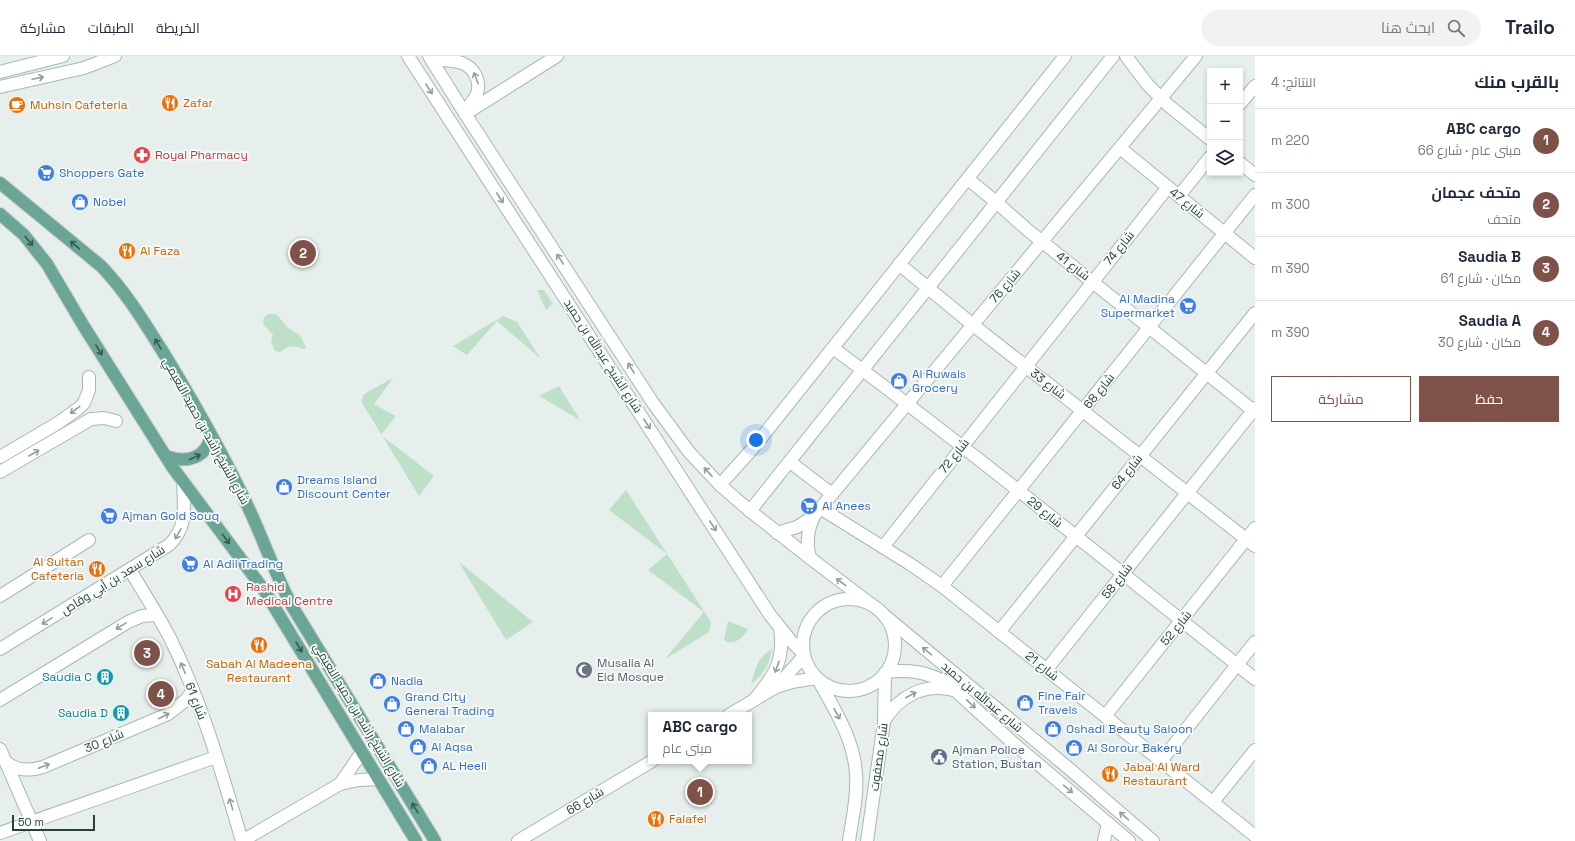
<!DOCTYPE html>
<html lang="ar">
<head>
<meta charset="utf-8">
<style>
	:root { --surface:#fff; --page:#f2f2f3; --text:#1f2937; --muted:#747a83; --line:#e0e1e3; --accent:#7f5249 }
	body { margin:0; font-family:"Space Grotesk",Cairo,sans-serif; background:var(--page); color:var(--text); direction:rtl }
	.controls { position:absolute; right:12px; top:12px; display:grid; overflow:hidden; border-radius:0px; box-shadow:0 2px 6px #0003 }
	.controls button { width:36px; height:36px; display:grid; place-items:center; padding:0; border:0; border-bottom:1px solid var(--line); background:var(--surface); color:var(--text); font:20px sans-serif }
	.scale { position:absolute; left:12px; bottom:10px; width:83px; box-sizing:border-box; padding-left:4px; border:2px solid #24423a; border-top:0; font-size:11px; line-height:14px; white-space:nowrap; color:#24423a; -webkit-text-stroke:3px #f7fbf9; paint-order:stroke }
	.you { position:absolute; left:756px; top:384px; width:14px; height:14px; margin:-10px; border:3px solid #fff; border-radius:50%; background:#1a73e8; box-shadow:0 0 0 6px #1a73e833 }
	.badge { display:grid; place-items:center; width:26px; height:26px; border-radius:50%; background:var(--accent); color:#fff; font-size:13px; font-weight:700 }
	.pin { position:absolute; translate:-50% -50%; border:2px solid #fff; box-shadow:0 1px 4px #0006 }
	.popup { position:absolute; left:648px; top:656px; width:104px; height:52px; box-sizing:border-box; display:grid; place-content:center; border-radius:0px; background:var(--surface); filter:drop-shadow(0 1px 3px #0005); font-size:13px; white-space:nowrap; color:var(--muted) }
	.popup b { font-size:15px; color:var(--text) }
	.popup::after { content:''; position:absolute; left:50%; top:100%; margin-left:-8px; border:8px solid transparent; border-top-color:var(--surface) }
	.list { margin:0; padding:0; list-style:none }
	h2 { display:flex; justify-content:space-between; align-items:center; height:52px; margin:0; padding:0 16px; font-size:17px }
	h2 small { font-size:13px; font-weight:400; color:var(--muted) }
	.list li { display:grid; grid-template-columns:26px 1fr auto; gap:12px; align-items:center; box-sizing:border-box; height:64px; padding:0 16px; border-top:1px solid var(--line) }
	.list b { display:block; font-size:15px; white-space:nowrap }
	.list p { margin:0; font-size:13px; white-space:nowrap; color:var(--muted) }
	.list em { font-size:13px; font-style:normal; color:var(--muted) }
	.actions { display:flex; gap:8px; padding:12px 16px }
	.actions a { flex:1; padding:9px 0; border:1px solid var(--accent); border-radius:0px; text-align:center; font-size:14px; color:var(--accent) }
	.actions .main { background:var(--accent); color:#fff }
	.icon { flex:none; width:22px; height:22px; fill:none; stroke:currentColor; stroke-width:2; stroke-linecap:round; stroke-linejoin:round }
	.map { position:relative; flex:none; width:1255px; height:785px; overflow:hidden; direction:ltr }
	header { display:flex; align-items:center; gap:24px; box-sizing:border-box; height:56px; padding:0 20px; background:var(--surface); border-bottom:1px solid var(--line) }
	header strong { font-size:19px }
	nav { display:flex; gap:22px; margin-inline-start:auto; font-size:14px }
	.search { width:280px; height:36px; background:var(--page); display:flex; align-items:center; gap:10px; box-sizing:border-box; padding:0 14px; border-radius:22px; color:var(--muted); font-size:15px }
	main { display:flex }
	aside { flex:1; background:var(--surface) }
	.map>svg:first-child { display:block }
	.green { fill:#bfe0c8 }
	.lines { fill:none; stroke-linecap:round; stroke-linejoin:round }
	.minor-casing { stroke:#a8b8b2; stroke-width:14 }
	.tertiary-casing { stroke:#a8b8b2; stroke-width:14 }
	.primary-casing { stroke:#c2cac8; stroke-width:14 }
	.minor { stroke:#fff; stroke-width:12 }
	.tertiary { stroke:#fff; stroke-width:12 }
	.primary { stroke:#6aa596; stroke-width:12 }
	.oneway { stroke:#92a09c }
	.oneway2 { stroke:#365b51 }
	.labels { text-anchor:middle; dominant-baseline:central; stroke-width:3.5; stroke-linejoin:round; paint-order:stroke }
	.food-label { font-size:12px; fill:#c56008; stroke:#f7fbf9; text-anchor:start }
	.health-label { font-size:12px; fill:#be3a42; stroke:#f7fbf9; text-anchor:start }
	.shop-label { font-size:12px; fill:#366cbe; stroke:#f7fbf9; text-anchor:start }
	.street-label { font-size:12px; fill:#24423a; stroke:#f7fbf9 }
	.worship-label { font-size:12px; fill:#5b616d; stroke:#f7fbf9; text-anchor:start }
	.culture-label { font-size:12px; fill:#0d838f; stroke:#f7fbf9; text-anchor:end }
	.service-label { font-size:12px; fill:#4e5e75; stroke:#f7fbf9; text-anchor:start }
</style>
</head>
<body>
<header>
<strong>Trailo</strong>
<div class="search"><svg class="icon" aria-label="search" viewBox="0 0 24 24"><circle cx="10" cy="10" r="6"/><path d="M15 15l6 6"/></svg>ابحث هنا</div>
<nav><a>الخريطة</a><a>الطبقات</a><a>مشاركة</a></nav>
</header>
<main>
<aside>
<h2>بالقرب منك<small>النتائج: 4</small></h2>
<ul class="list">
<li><span class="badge">1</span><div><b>ABC cargo</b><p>مبنى عام · شارع 66</p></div><em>220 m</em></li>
<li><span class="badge">2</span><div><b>متحف عجمان</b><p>متحف</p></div><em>300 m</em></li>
<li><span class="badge">3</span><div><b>Saudia B</b><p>مكان · شارع 61</p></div><em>390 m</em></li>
<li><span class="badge">4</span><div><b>Saudia A</b><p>مكان · شارع 30</p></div><em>390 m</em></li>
</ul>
<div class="actions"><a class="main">حفظ</a><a>مشاركة</a></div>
</aside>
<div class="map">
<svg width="1255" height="785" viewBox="0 0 1255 785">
	<rect width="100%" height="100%" fill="#e6efeb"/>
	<g class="green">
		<polygon points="537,234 544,234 553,248 546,254"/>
		<path d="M269 258H275L278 260 288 272 300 279 306 292 303 293C294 289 289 289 280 296L275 295 271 286 273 279 263 268 264 261Z"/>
		<polygon points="503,260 517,266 541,303 497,265 467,299 453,290"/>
		<polygon points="393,322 374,348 396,360 381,379 434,420 419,440 361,345 364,338"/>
		<polygon points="559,330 580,364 539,340"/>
		<polygon points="626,434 711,566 709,576 665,603 704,556 648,514 667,498 609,454"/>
		<polygon points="458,505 533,566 506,584"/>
		<path d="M728 565 748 573C744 581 733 591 724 584Z"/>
		<path d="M772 593C770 608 763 619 751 628 756 612 756 603 772 593Z"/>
	</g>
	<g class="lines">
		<g class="minor-casing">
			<g id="minor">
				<polyline points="1126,0 1148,29 1168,49 1210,83"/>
				<path d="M431 3C441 4 453 4 462 7 475 12 482 27 476 40 473 46 468 50 465 55"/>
				<polyline points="1240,48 1255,30"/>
				<polyline points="465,58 557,0"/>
				<polyline points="1120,92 1255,202"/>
				<polyline points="1240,107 1255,119"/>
				<polyline points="968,123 996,146 1030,176 1255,356"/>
				<polyline points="1179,140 1210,101"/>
				<polyline points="899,208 973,269 1255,490"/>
				<path d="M833 292C977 399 1115 512 1255 623"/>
				<polyline points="0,401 58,367 79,352 84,347 89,334 89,321"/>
				<polyline points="790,406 832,438"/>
				<polyline points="0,416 91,363 104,362 116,365"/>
				<polyline points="720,429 754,391 1065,0"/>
				<polyline points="820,452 910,508 942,530 1255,780"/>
				<polyline points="750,455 1113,0"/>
				<polyline points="777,477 797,471 814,460 1196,0"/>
				<polyline points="883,491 1168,131"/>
				<path d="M810 502C806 487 807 474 814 460"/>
				<path d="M130 514C144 537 158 559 170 582 202 646 222 717 242 785"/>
				<polyline points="942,530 1255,139"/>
				<polyline points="0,540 89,484"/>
				<polyline points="999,576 1255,257"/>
				<path d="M0 593 169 489C188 471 184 451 183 426"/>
				<polyline points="1047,613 1255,352"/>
				<polyline points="778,629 804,600"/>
				<polyline points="0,644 128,566 142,560 157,559"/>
				<polyline points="729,659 776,631 792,626 817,622"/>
				<polyline points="1105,660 1255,472"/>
				<polyline points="0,693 40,785"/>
				<polyline points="1161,705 1255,586"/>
				<path d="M7 707C19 715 29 715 43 711L168 658 186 644 193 634"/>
				<polyline points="340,728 362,696"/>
				<polyline points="1213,746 1255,694"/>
				<polyline points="0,777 216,701"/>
				<polyline points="242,785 340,728 359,724 378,723"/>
				<polyline points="518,785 652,705"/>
				<polyline points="1104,785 1108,767"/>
			</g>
		</g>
		<g class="tertiary-casing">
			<g id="tertiary">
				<polyline points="408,0 770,559 791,585 803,597"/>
				<polyline points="429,0 464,56 653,347 689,396 720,429 750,455 810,502 872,549"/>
				<polyline points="0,16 63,0"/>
				<polyline points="0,31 84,12 115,0"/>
				<circle cx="849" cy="589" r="46"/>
				<polyline points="884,559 1066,710 1153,785"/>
				<path d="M886 616C909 613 927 616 947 627L1012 686 1129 785"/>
				<path d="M819 625C835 655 854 683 856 718 858 740 852 763 849 785"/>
				<path d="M754 644C774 620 785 605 780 572"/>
				<path d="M884 665C899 640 924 627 953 634"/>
				<polyline points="867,785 884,666 885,617"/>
			</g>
		</g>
		<g class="primary-casing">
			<g id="primary">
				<path d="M0 127 101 210C128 238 147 271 168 304 197 352 225 401 249 453 264 485 275 518 292 550L435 785"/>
				<polyline points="0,158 24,179 47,208 83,269 173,412 264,534 416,785"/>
				<path d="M166 400C187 408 207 402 211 379"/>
			</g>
		</g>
		<use href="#minor" class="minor"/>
		<use href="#tertiary" class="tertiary"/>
		<use href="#primary" class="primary"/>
	</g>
	<defs><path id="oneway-shaft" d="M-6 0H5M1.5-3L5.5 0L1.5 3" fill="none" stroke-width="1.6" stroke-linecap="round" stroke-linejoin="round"/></defs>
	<g class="oneway">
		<use href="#oneway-shaft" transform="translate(38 22) rotate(-12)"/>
		<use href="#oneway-shaft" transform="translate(476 22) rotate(-110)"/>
		<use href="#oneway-shaft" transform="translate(429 33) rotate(57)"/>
		<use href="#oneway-shaft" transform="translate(500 142) rotate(57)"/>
		<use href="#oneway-shaft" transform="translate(560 203) rotate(-123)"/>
		<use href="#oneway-shaft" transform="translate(631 312) rotate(-122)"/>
		<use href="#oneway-shaft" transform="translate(75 354) rotate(143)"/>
		<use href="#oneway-shaft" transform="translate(647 368) rotate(57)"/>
		<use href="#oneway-shaft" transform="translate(34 397) rotate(-30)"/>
		<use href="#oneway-shaft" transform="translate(708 416) rotate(-133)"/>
		<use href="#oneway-shaft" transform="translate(713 470) rotate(57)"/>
		<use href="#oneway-shaft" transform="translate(178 478) rotate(120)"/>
		<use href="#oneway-shaft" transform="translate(841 526) rotate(-143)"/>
		<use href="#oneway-shaft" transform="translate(47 565) rotate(149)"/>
		<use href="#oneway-shaft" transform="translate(121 570) rotate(149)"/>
		<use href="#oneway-shaft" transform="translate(927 595) rotate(-140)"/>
		<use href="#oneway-shaft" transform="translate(777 611) rotate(110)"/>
		<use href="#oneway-shaft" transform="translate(183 612) rotate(-113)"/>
		<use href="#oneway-shaft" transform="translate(911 639) rotate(-28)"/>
		<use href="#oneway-shaft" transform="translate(971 648) rotate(43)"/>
		<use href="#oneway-shaft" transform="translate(837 658) rotate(61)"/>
		<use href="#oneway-shaft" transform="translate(164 660) rotate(-27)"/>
		<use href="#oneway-shaft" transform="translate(44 710) rotate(-21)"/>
		<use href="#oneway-shaft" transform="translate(1068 733) rotate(40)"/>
		<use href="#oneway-shaft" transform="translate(231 748) rotate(-107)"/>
		<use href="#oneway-shaft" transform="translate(1124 760) rotate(-139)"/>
	</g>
	<g class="oneway2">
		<use href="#oneway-shaft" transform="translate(29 185) rotate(49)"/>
		<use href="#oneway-shaft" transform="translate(75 189) rotate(-140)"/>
		<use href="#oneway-shaft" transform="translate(158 288) rotate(-121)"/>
		<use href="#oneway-shaft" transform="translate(99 294) rotate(58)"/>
		<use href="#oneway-shaft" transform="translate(195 401) rotate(-24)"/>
		<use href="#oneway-shaft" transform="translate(226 483) rotate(53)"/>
		<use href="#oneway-shaft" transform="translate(299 591) rotate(59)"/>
		<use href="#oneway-shaft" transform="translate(415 752) rotate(-121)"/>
	</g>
	<defs>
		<g id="restaurant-disc" transform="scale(0.9)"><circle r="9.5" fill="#e8710a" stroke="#f7fbf9"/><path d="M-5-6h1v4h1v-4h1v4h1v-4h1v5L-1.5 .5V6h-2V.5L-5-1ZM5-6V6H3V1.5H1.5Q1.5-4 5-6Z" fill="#fff"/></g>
		<g id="cafe-disc" transform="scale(0.9)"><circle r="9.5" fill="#e8710a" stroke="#f7fbf9"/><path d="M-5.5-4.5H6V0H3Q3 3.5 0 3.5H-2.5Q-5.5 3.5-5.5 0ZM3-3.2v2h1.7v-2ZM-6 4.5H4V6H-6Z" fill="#fff"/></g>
		<g id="pharmacy-disc" transform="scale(0.9)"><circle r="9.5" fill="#e0444e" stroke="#f7fbf9"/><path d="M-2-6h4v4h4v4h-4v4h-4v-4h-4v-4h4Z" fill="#fff"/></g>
		<g id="supermarket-disc" transform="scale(0.9)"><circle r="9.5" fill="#3f7fe0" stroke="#f7fbf9"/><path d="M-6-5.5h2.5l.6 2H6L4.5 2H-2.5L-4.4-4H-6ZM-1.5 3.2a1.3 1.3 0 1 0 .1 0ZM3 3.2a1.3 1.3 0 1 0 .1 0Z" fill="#fff"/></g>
		<g id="shop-disc" transform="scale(0.9)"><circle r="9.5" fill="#3f7fe0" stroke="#f7fbf9"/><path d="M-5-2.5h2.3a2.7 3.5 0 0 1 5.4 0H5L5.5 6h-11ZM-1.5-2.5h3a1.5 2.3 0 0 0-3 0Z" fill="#fff"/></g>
		<g id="hospital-disc" transform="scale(0.9)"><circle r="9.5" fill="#e0444e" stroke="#f7fbf9"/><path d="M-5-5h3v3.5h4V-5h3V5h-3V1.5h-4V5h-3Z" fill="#fff"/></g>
		<g id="mosque-disc" transform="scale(0.9)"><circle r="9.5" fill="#6b7280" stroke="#f7fbf9"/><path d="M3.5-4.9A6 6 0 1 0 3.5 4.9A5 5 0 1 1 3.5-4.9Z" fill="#fff"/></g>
		<g id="building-disc" transform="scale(0.9)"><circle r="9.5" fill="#0f9aa8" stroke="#f7fbf9"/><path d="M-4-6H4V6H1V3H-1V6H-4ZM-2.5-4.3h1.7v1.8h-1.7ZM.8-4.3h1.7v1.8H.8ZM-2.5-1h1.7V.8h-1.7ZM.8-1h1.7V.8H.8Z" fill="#fff"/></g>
		<g id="civic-disc" transform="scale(0.9)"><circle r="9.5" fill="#5c6f8a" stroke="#f7fbf9"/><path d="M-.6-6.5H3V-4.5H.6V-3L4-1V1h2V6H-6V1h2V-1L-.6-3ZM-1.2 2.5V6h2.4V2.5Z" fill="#fff"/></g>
	</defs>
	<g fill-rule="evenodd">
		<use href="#restaurant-disc" x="170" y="47"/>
		<use href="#cafe-disc" x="17" y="49"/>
		<use href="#pharmacy-disc" x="142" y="99"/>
		<use href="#supermarket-disc" x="46" y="117"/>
		<use href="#shop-disc" x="80" y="146"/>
		<use href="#restaurant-disc" x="127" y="195"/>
		<use href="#supermarket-disc" x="1188" y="250"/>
		<use href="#shop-disc" x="899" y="325"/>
		<use href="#shop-disc" x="284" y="431"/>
		<use href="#supermarket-disc" x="809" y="450"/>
		<use href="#supermarket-disc" x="109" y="460"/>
		<use href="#supermarket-disc" x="190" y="508"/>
		<use href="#restaurant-disc" x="97" y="513"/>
		<use href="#hospital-disc" x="233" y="538"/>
		<use href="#restaurant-disc" x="259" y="589"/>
		<use href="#mosque-disc" x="584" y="614"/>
		<use href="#building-disc" x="105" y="621"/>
		<use href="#shop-disc" x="378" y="625"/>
		<use href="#shop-disc" x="1025" y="647"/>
		<use href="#shop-disc" x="392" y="648"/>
		<use href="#building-disc" x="121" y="657"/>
		<use href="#shop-disc" x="406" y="673"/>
		<use href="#shop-disc" x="1053" y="673"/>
		<use href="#shop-disc" x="418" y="691"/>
		<use href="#shop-disc" x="1074" y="692"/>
		<use href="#civic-disc" x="939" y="701"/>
		<use href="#shop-disc" x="429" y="710"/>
		<use href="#restaurant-disc" x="1110" y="718"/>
		<use href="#restaurant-disc" x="656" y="763"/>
	</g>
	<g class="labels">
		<g class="food-label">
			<text x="183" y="47">Zafar</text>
			<text x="30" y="49">Muhsin Cafeteria</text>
			<text x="140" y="195">Al Faza</text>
			<text x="84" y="506" text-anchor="end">Al Sultan<tspan x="84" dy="14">Cafeteria</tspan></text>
			<text x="259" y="608" text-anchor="middle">Sabah Al Madeena<tspan x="259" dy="14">Restaurant</tspan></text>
			<text x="1123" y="711">Jabal Al Ward<tspan x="1123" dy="14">Restaurant</tspan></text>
			<text x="669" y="763">Falafel</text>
		</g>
		<g class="health-label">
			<text x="155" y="99">Royal Pharmacy</text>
			<text x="246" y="531">Rashid<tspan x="246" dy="14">Medical Centre</tspan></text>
		</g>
		<g class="shop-label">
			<text x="59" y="117">Shoppers Gate</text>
			<text x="93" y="146">Nobel</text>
			<text x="1175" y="243" text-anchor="end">Al Madina<tspan x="1175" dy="14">Supermarket</tspan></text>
			<text x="912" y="318">Al Ruwais<tspan x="912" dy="14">Grocery</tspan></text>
			<text x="297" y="424">Dreams Island<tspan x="297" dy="14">Discount Center</tspan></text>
			<text x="822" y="450">Al Anees</text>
			<text x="122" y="460">Ajman Gold Souq</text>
			<text x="203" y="508">Al Adil Trading</text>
			<text x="391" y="625">Nadia</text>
			<text x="1038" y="640">Fine Fair<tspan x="1038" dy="14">Travels</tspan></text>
			<text x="405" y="641">Grand City<tspan x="405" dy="14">General Trading</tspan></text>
			<text x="419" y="673">Malabar</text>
			<text x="1066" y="673">Oshadi Beauty Saloon</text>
			<text x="431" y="691">Al Aqsa</text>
			<text x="1087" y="692">Al Sorour Bakery</text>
			<text x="442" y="710">AL Heeli</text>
		</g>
		<g class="street-label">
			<text transform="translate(1187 147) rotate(39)">شارع 47</text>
			<text transform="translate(1119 192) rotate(-51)">شارع 74</text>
			<text transform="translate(1073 210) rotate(38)">شارع 41</text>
			<text transform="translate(1005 230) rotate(-50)">شارع 76</text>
			<text transform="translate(603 300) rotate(57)">شارع الشيخ عبدالله بن حميد</text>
			<text transform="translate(1048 328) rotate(38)">شارع 33</text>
			<text transform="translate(1099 335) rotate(-51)">شارع 68</text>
			<text transform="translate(206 375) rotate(61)">شارع الشيخ راشد بن حميد النعيمي</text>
			<text transform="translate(954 400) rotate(-52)">شارع 72</text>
			<text transform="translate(1127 416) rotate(-51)">شارع 64</text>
			<text transform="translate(1045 456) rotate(39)">شارع 29</text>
			<text transform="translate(113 524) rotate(-32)">شارع سعد بن أبي وقاص</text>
			<text transform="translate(1117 525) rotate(-52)">شارع 58</text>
			<text transform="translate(1176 572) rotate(-51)">شارع 52</text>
			<text transform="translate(1042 610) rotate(39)">شارع 21</text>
			<text transform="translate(982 641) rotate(40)">شارع عبدالله بن حميد</text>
			<text transform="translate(196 645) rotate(69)">شارع 61</text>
			<text transform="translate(359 659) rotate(59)">شارع الشيخ راشد بن حميد النعيمي</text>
			<text transform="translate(104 685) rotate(-23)">شارع 30</text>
			<text transform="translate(879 701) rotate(-82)">شارع مصفوت</text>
			<text transform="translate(585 745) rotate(-31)">شارع 66</text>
		</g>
		<g class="worship-label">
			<text x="597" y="607">Musalla Al<tspan x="597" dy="14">Eid Mosque</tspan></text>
		</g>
		<g class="culture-label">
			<text x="92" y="621">Saudia C</text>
			<text x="108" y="657">Saudia D</text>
		</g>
		<g class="service-label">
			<text x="952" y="694">Ajman Police<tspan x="952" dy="14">Station, Bustan</tspan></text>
		</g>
	</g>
</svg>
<div class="controls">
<button>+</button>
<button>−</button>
<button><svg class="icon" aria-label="layers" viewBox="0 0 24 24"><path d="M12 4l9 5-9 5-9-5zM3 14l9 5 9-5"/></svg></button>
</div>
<div class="scale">50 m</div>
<div class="you"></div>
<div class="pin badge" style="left:700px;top:736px">1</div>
<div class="popup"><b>ABC cargo</b>مبنى عام</div>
<div class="pin badge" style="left:303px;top:197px">2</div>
<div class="pin badge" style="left:147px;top:597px">3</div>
<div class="pin badge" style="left:161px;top:638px">4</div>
</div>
</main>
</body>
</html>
